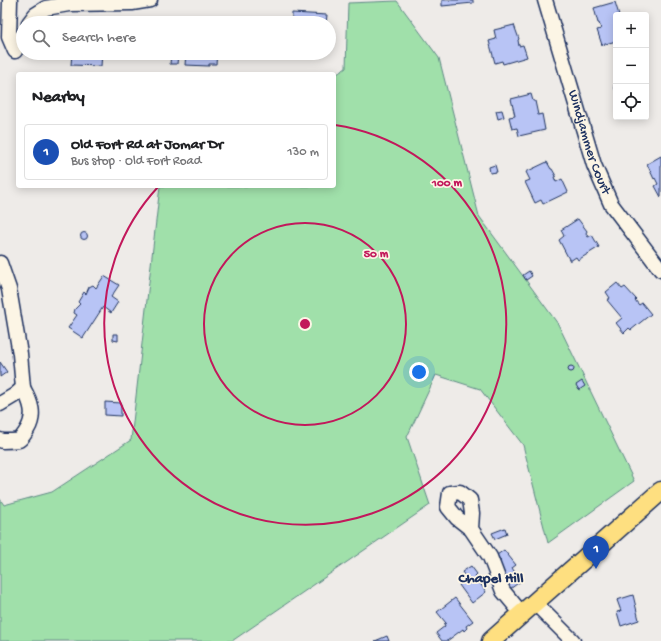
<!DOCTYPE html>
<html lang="en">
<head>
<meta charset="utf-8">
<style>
	:root { --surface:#fff; --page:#f6f6f6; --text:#202124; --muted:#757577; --line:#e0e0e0; --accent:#111827 }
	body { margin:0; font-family:"Gochi Hand",sans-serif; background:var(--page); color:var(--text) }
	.controls { position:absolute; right:12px; top:12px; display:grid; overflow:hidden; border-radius:4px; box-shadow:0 2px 10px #0003 }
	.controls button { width:36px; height:36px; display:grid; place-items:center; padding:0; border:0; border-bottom:1px solid var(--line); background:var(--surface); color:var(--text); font:20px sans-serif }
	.you { position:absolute; left:419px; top:372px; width:14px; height:14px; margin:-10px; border:3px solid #fff; border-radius:50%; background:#1a73e8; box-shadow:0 0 0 6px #1a73e833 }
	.badge { display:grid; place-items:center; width:26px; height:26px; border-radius:50%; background:var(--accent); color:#fff; font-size:13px; font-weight:700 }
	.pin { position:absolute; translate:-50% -33px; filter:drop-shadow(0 1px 2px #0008) }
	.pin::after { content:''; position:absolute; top:21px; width:14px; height:12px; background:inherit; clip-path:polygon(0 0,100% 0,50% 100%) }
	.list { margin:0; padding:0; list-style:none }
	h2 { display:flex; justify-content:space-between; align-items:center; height:52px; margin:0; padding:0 16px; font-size:17px }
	h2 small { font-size:13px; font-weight:400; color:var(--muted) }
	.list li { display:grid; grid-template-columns:26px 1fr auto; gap:12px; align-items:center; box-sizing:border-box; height:56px; margin:0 8px 8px; padding:0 8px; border:1px solid var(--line); border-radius:4px }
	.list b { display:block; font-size:15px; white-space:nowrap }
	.list p { margin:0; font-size:13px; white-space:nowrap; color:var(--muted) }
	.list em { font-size:13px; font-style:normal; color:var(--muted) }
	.icon { flex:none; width:22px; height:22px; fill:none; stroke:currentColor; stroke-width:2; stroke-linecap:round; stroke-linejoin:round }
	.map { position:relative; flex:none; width:661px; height:641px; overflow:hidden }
	.search { position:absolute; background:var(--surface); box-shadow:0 2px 10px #0003; left:16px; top:16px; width:320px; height:44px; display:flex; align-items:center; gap:10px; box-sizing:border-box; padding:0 14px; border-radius:22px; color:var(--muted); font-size:15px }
	.panel { position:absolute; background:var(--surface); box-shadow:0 2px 10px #0003; left:16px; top:72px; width:320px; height:116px; border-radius:4px }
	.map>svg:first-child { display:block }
	.green { fill:#a0e0aa; stroke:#5e8884 }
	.building { fill:#b8c4f5; stroke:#1b2f5e }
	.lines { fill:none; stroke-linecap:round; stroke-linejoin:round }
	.minor-casing { stroke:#1b2f5e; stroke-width:17 }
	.major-casing { stroke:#1b2f5e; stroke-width:21 }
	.minor { stroke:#fcf5e5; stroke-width:14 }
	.major { stroke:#fedf80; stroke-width:18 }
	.ring { fill:none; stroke:#c2185b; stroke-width:2 }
	.labels { text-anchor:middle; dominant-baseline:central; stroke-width:3.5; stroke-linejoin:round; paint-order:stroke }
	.street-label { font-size:14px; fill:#1b2f5e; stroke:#fcf5e5 }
	.neighbourhood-label { font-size:15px; font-weight:bold; fill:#1b2f5e; stroke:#fcf5e5 }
	.centre { fill:#c2185b; stroke:#fcf5e5; stroke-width:2 }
	.ring-label { font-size:12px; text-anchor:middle; font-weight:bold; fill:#c2185b; stroke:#fcf5e5; stroke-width:3.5; stroke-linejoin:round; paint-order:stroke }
</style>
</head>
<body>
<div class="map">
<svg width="661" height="641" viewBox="0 0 661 641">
	<rect width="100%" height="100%" fill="#eeebe8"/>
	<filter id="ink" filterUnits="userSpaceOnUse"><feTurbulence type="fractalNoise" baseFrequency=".025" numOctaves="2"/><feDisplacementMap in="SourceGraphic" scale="8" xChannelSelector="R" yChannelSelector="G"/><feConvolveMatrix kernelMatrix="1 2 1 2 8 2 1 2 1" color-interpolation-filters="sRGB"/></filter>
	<g filter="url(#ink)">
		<polygon class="green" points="397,1 439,58 479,216 558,324 634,481 548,543 523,445 480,389 436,375 407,437 430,505 232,641 0,641 0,499 4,505 52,492 131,440 160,186 334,186 334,76 346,68 348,3"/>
		<g class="building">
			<polygon points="442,0 473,0 473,3 442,6"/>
			<polygon points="615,2 619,15 616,15 616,41 602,45 597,30 601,29 599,23 598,23 594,8"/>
			<polygon points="292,13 327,15 326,23 292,23"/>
			<polygon points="514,25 519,39 518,40 519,46 523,45 527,57 503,64 502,61 495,63 489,41 496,39 494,30"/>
			<polygon points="72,53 102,53 101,66 71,65"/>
			<polygon points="186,53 217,53 216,64 209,64 209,66 185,65"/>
			<polygon points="171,54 178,54 177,64 170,64"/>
			<polygon points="614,77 616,77 616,92 614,85 616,84"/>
			<polygon points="531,94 533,101 535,101 538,115 542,114 545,130 519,136 517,128 512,129 509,117 515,116 511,99"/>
			<polygon points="502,110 504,117 498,119 496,111"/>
			<polygon points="661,156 661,197 655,186 658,184 655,178 654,179 647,164"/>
			<polygon points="547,162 551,169 552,169 556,176 554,177 556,182 562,179 568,192 543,204 541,200 535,203 525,182 530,180 526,172"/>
			<polygon points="495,165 497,172 490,173 489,167"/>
			<polygon points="578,219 587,231 586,233 588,237 592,235 599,247 578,260 576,257 570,261 559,240 564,236 561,230"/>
			<circle cx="84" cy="236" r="3.5"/>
			<polygon points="529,271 532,276 526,280 523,275"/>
			<polygon points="104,276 119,285 111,297 118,302 111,313 103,307 83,338 68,328 77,315 74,313 75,309 80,304 78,302 84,292 86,294 89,287 93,285 96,288"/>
			<polygon points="617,283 622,289 625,287 636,299 635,300 639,305 642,303 651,314 631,330 629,328 624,333 616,323 622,318 607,300 610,298 606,292"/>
			<polygon points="113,334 118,334 118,341 113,340"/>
			<polygon points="0,362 7,372 0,377"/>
			<circle cx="571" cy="369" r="3"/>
			<polygon points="582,381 585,386 579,390 576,385"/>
			<polygon points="105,402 121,403 121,416 105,415"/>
			<polygon points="505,528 507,534 495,539 492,533"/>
			<polygon points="504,550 516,565 512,568 521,581 510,589 501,576 498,563 501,561 497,555"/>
			<polygon points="471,566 477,574 475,576 486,592 472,603 459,585 461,583 459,580 465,576 462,572"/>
			<polygon points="633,595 639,620 621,626 617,612 621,611 617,600"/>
			<polygon points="455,598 473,621 466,626 467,628 464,631 463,629 447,641 442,641 436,633 445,626 444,624 446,623 437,612"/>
			<polygon points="387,636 389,641 375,641"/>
		</g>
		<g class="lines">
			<g class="minor-casing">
				<g id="minor">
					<polyline points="10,0 9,37 15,51 23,35"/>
					<path id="s1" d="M545 0 594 165 611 204 661 270"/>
					<polyline points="29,23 35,15 46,8 69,4 132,3 150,0"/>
					<polyline points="0,263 9,289 20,354 23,388"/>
					<path d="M0 404 15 395 23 388C31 402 36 415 27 430 25 433 22 438 19 440 14 441 7 441 3 441L0 440"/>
					<polyline points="471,529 472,513 470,500 460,492 450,493 448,507 457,518 471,529 490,557 503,591 522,614"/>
					<polyline points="535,603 573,641"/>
				</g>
			</g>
			<g class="major-casing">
				<polyline id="major" points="491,641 661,491"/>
			</g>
			<use href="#minor" class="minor"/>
			<use href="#major" class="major"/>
		</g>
	</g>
	<g class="ring">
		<circle cx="305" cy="324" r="101"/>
		<path d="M335 125A201 201 0 1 1 158 187"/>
	</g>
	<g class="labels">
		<g class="street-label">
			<text stroke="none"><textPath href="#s1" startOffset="149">Windjammer Court</textPath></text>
		</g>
		<g class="neighbourhood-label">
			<text x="491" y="579">Chapel Hill</text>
		</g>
	</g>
	<circle cx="305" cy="324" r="6" class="centre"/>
	<g class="ring-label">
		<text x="447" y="186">100 m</text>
		<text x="376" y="257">50 m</text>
	</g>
</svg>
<div class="controls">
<button>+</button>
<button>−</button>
<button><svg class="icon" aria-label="locate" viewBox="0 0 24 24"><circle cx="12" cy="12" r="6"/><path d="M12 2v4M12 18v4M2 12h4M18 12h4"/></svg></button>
</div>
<div class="you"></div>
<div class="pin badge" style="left:596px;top:569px;background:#1a4fb4">1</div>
<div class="search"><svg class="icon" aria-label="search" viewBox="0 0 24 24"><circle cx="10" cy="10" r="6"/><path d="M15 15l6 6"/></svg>Search here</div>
<section class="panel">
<h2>Nearby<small></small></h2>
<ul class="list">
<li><span class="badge" style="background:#1a4fb4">1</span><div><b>Old Fort Rd at Jomar Dr</b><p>Bus stop · Old Fort Road</p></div><em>130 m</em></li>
</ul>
</section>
</div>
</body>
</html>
